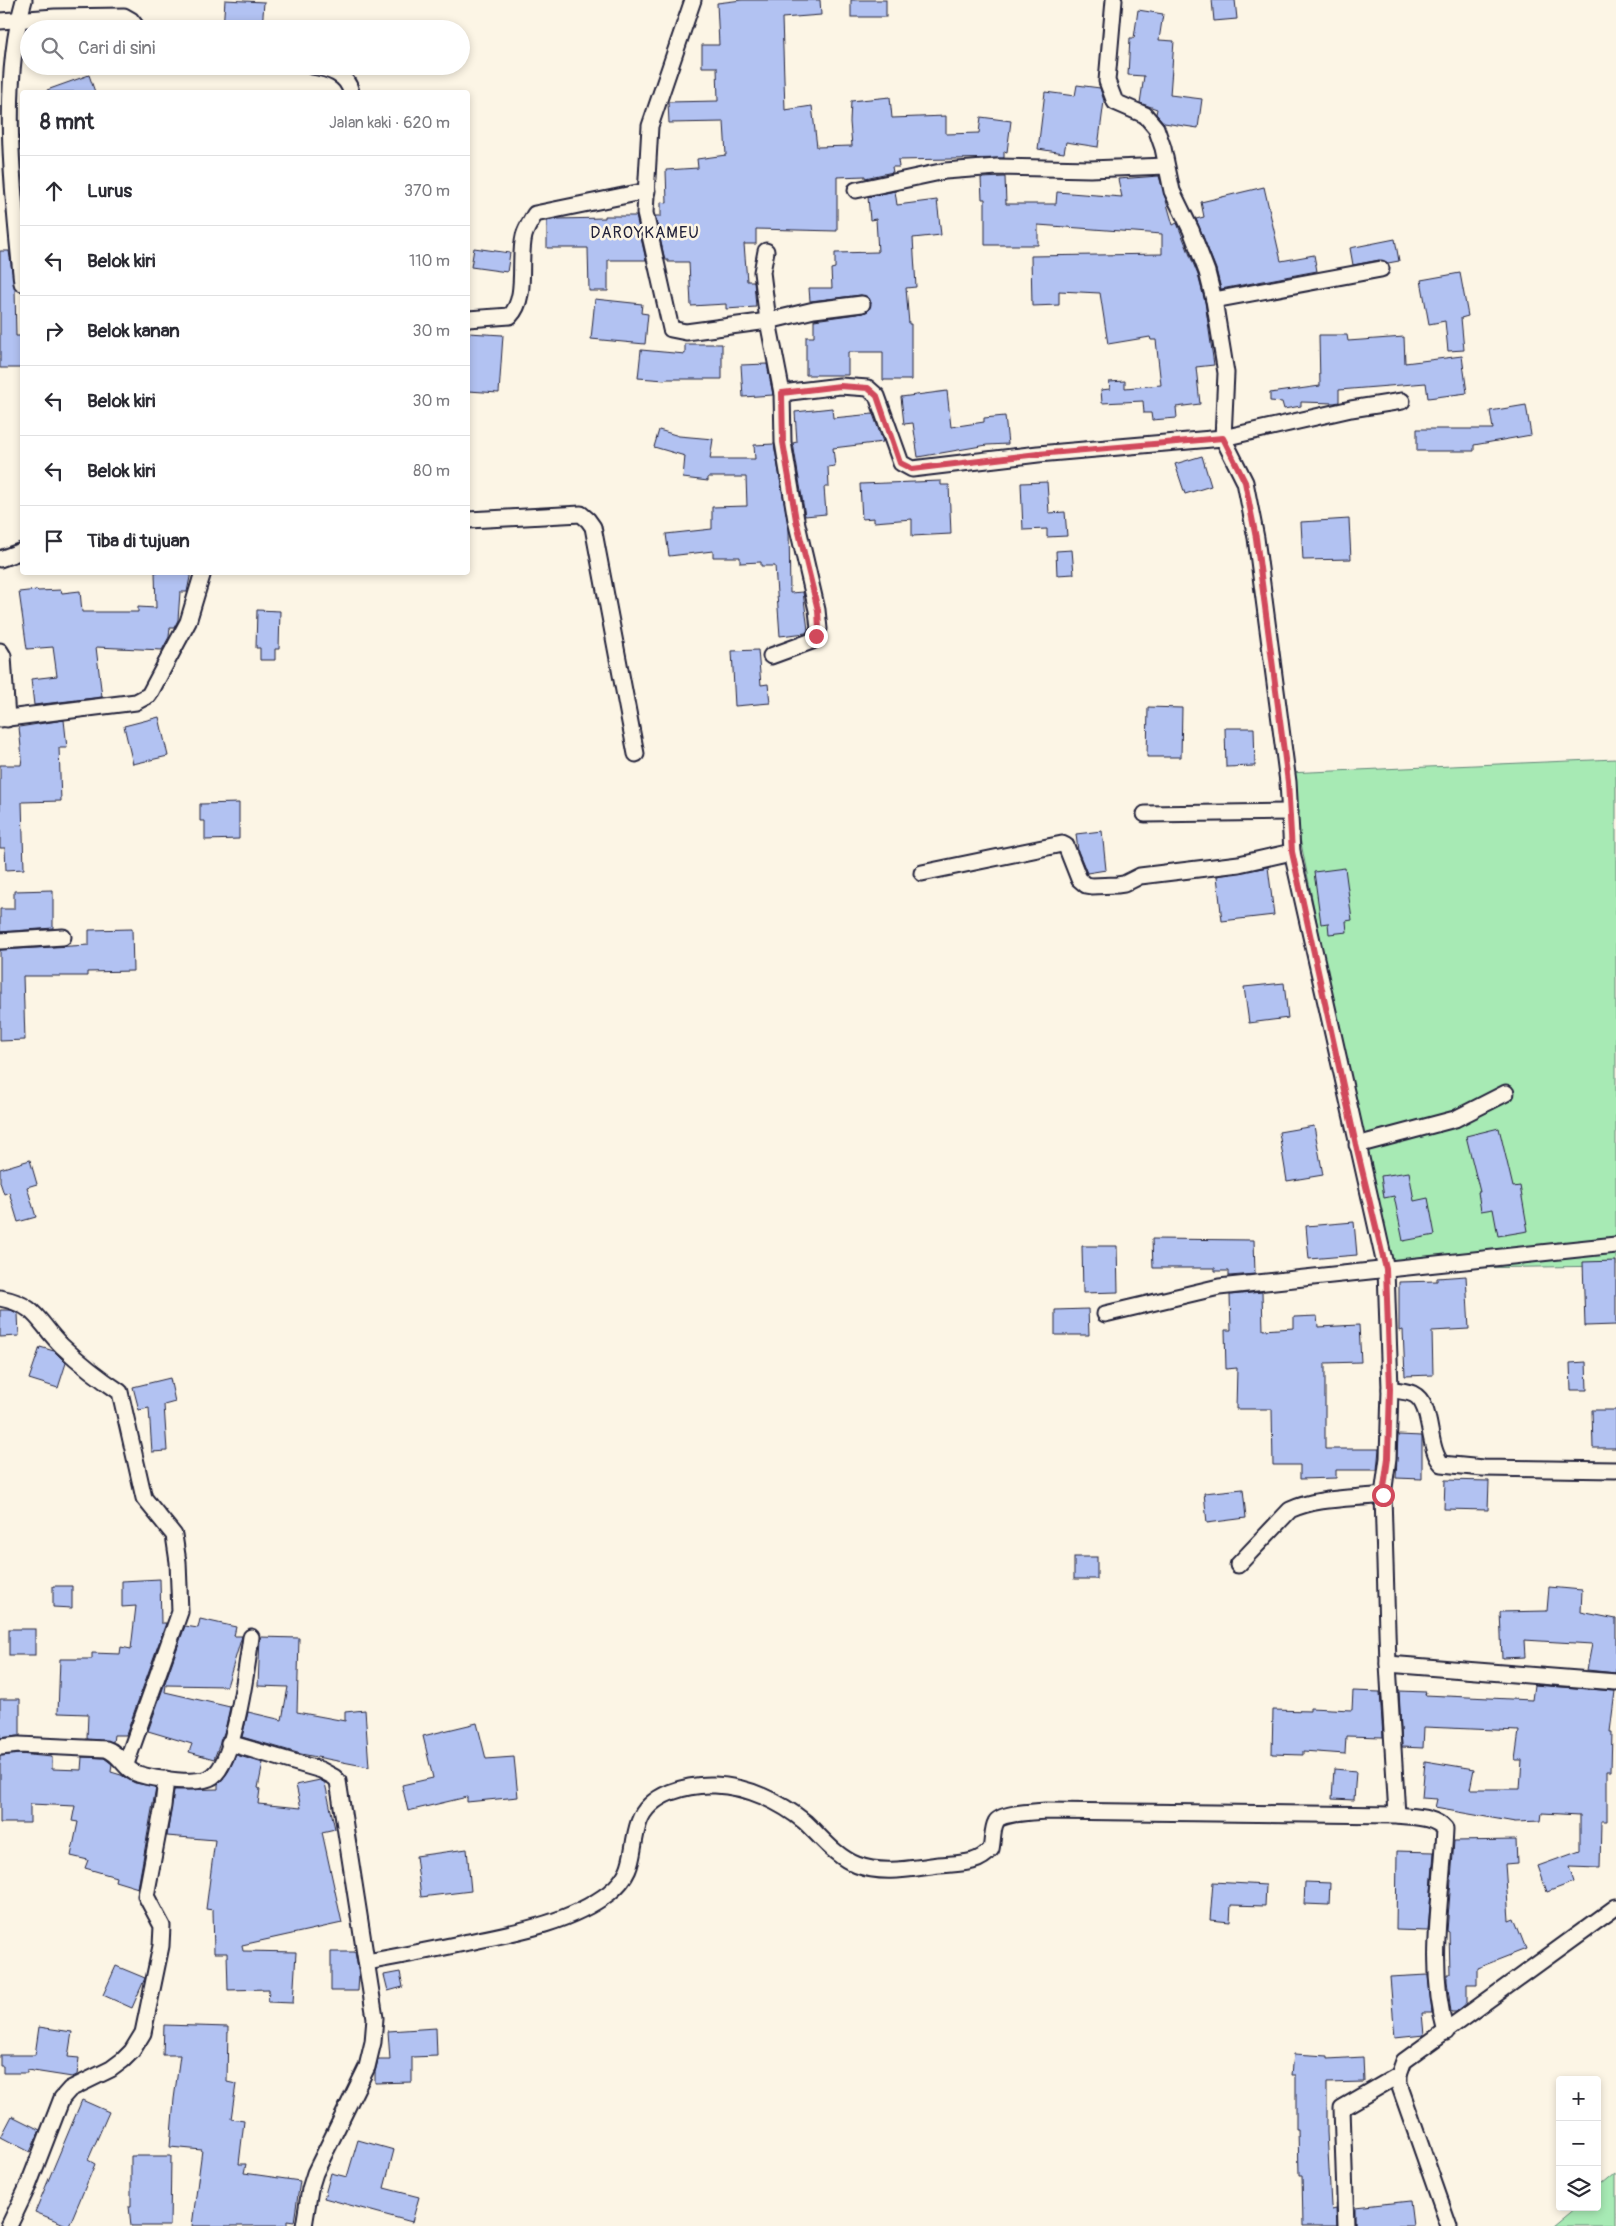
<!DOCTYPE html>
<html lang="id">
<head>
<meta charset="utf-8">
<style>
	:root { --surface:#fff; --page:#f2f2f3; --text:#2b2b33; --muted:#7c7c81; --line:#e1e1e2 }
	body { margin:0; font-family:Pangolin,sans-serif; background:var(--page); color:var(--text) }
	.controls { position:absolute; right:15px; bottom:15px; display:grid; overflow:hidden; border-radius:5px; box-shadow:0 2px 8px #0003 }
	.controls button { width:45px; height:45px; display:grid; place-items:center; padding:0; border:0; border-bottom:1px solid var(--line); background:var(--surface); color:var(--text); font:25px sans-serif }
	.stop { position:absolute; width:15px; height:15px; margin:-11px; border:4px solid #d1495b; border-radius:50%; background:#fff }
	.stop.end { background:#d1495b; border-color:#fff; box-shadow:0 1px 5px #0008 }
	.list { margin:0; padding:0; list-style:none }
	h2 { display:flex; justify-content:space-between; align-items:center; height:65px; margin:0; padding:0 20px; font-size:21px }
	h2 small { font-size:16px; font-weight:400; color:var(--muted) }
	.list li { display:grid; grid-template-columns:32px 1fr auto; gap:15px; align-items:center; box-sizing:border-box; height:70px; padding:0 20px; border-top:1px solid var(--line) }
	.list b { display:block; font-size:19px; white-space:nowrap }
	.list em { font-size:16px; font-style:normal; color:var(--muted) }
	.icon { flex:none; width:28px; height:28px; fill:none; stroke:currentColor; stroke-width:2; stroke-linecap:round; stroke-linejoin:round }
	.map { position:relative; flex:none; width:1616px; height:2226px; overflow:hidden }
	.search { position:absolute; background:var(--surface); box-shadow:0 2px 8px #0003; left:20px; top:20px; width:450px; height:55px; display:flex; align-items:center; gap:12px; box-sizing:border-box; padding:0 18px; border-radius:28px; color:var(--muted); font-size:19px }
	.panel { position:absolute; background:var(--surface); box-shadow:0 2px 8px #0003; left:20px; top:90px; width:450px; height:485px; border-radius:5px }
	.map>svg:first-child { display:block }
	.green { fill:#a7eab4; stroke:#648678 }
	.building { fill:#b2c2f2; stroke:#22223b }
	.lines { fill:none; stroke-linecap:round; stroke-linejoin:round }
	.minor-casing { stroke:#22223b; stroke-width:19 }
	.minor { stroke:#fcf5e5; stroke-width:15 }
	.route { stroke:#d1495b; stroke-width:6 }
	.labels { text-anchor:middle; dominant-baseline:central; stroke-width:5; stroke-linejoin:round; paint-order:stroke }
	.quarter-label { font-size:16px; letter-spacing:1px; fill:#22223b; stroke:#fcf5e5 }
</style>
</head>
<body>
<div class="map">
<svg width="1616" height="2226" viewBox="0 0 1616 2226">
	<rect width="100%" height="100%" fill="#fcf5e5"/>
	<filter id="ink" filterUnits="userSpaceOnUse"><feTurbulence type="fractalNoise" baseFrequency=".02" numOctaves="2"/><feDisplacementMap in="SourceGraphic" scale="10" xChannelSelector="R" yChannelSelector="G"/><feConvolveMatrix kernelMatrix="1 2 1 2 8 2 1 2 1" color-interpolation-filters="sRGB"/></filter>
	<g filter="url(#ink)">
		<g class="green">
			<polygon points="1616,759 1616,1266 1386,1269 1287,773"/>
			<polygon points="1616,2173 1616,2226 1553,2226 1576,2207 1597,2207 1597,2189"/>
		</g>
		<g class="building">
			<polygon points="225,0 264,2 262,29 223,29"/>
			<polygon points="742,0 820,0 821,15 782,18 785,110 812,106 817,147 852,146 850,122 851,101 890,97 892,118 946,116 946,134 979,133 981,117 1011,121 1007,152 1004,151 1004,158 898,160 899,167 892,167 893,172 865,178 865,176 837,177 837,231 756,229 756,244 744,244 747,281 754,281 756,307 726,309 726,304 691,306 689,262 668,262 668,260 665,260 655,216 661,216 661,202 667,203 666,170 698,168 697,159 726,155 724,122 669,123 668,102 718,101 717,67 702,67 702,45 719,45 717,3"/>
			<rect x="851" y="0" width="35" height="17"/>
			<polygon points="1212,0 1235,0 1237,19 1214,21"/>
			<polygon points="1138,10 1163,14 1159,40 1174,41 1170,95 1202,99 1198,128 1164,123 1156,114 1157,109 1140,103 1144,76 1128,75 1130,38 1134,38"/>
			<polygon points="89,75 95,92 47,92 47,90"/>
			<polygon points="1077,85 1100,88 1104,101 1098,147 1066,142 1064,153 1038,149 1045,92 1075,96"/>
			<polygon points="1159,176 1173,225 1177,223 1198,275 1205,302 1214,365 1196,367 1200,404 1176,407 1177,418 1152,420 1151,413 1144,413 1143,401 1102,403 1101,390 1110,389 1109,382 1125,381 1125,388 1161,385 1156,340 1151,340 1150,337 1108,344 1100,293 1059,291 1059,305 1032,306 1031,256 1162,254 1162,234 1038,225 1038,245 985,245 985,199 982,199 981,178 1005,177 1006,204 1056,204 1057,192 1122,197 1118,179"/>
			<polygon points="1264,187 1281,261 1314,255 1317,271 1221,289 1216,269 1196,219 1204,217 1201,202"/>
			<polygon points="895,191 897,205 937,200 941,235 913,238 916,287 906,288 909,324 911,324 911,380 883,380 883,352 848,352 848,375 806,375 806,337 814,337 814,320 864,313 868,311 871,303 869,298 861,295 810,301 809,288 832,288 831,269 835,268 835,253 878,252 876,219 870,220 868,197"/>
			<polygon points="605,216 636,216 646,260 608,260 608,291 589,291 588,248 547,248 547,221 557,219 605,218"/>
			<polygon points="1395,239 1399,261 1388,263 1379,260 1353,265 1350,248"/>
			<polygon points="474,248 510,253 507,272 471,267"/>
			<polygon points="0,251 9,251 15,289 16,336 22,336 22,368 0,368"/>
			<polygon points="1460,273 1468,316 1461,318 1464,350 1448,351 1445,321 1429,324 1421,280"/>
			<polygon points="595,299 642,304 641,313 648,314 645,344 591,339"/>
			<polygon points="468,333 503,335 499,393 468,391"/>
			<polygon points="1319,335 1347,335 1348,341 1404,337 1405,363 1462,356 1467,393 1428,398 1426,383 1339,390 1339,402 1334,403 1301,402 1301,406 1284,409 1282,402 1270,401 1270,393 1320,386"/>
			<polygon points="685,344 722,344 722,379 666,379 665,380 638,378 641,350 685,354"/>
			<polygon points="767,364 773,395 743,397 741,365"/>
			<polygon points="947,391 951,427 984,422 984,418 1005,416 1008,444 987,445 918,457 913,423 904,424 901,397"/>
			<polygon points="1526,405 1531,435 1474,445 1474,451 1417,451 1417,429 1493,429 1490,411"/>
			<polygon points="832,408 833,418 873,414 883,442 833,448 835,466 828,467 829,487 824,487 826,514 805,516 793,443 797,442 795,412"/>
			<polygon points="659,430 679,436 713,439 710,459 755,459 754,445 774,444 789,529 790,593 803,592 808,630 806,633 780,636 775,566 761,566 761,562 740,563 740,557 713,557 713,551 669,556 666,534 712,529 712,507 747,506 746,477 708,477 708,481 683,478 685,456 654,447"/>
			<polygon points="1202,456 1211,486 1185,494 1175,464"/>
			<polygon points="941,481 941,485 949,485 951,534 912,536 912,519 874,522 874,518 862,519 860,484"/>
			<polygon points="1047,482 1049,513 1065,512 1067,536 1047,537 1047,529 1023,530 1021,483"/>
			<polygon points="1349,519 1351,559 1303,560 1301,522"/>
			<polygon points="1072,550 1074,574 1057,575 1056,551"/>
			<polygon points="155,572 191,572 187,592 180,592 178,620 174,628 170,628 169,637 162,650 96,647 102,697 34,705 31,679 57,676 53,647 27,649 19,592 37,590 38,591 61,590 62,593 80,591 82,612 138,612 138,607 156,608"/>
			<polygon points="257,610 280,611 279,649 275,649 275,660 260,660 260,648 256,648"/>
			<polygon points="758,650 761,685 768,684 770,703 735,706 732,651"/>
			<polygon points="1148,707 1182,708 1181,757 1147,757"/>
			<polygon points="159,717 168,756 133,764 124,726"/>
			<polygon points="64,720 67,748 59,748 61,801 22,802 24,869 6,870 5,848 0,848 0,765 21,765 22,758 19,727"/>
			<polygon points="1225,728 1254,728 1255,766 1226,767"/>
			<polygon points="239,803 239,839 205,840 205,821 200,821 200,804"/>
			<polygon points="1102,831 1106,870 1087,873 1078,851 1076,834"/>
			<polygon points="1268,867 1274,915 1222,921 1217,876"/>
			<polygon points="1345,868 1352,920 1346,921 1347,932 1329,934 1328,923 1321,924 1314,872"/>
			<polygon points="53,890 53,928 0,932 0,909 14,909 14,891"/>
			<polygon points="132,929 133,971 87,972 87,976 23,976 25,1040 0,1041 0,950 89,945 89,930"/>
			<polygon points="1284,983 1288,1018 1249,1023 1244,987"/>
			<polygon points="1314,1126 1323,1175 1287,1181 1279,1132"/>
			<polygon points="1499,1128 1513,1187 1520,1186 1528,1231 1498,1236 1493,1209 1481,1211 1478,1192 1480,1192 1466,1136"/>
			<polygon points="30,1160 37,1184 27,1187 36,1217 18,1222 9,1192 4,1194 0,1182 0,1169"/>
			<polygon points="1409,1172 1414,1201 1428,1198 1435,1235 1403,1241 1394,1196 1384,1198 1381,1176"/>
			<polygon points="1354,1222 1357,1255 1309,1259 1306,1226"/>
			<polygon points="1152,1239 1254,1240 1255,1274 1229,1276 1229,1271 1215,1271 1215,1268 1153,1268"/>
			<polygon points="1082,1246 1117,1246 1118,1292 1083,1293"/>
			<polygon points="1616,1261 1616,1325 1585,1326 1583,1262"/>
			<polygon points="1466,1276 1469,1329 1432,1331 1433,1375 1405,1376 1403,1330 1399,1331 1399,1282 1437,1281 1437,1278"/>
			<polygon points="1262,1292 1263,1330 1294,1328 1294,1317 1317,1316 1318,1327 1359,1325 1361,1362 1325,1363 1325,1449 1379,1449 1377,1470 1336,1470 1336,1478 1300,1479 1300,1465 1273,1465 1272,1409 1236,1409 1237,1368 1226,1369 1225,1330 1231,1330 1230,1295"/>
			<polygon points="1088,1309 1089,1335 1055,1335 1055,1310"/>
			<polygon points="0,1310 11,1310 18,1314 19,1336 0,1337"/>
			<polygon points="40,1347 54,1351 66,1363 58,1388 29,1379"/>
			<polygon points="1586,1362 1587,1390 1571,1390 1570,1363"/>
			<polygon points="170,1378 175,1402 164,1405 167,1451 152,1452 149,1408 139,1410 133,1387"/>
			<polygon points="1592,1410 1616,1410 1616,1448 1593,1448"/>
			<polygon points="1398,1435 1422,1436 1422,1479 1396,1478"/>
			<polygon points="1445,1480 1489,1481 1488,1510 1444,1509"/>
			<polygon points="1243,1489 1246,1518 1207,1523 1204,1493"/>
			<rect x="1074" y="1557" width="23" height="22"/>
			<polygon points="160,1579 161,1623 166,1623 126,1735 114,1735 113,1742 87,1739 88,1714 58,1713 60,1659 92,1659 92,1653 120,1654 121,1647 131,1649 136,1606 122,1607 122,1581"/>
			<polygon points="53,1586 72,1586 72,1608 53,1607"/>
			<polygon points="1549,1587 1582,1590 1581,1612 1616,1619 1616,1673 1587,1670 1592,1644 1524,1640 1525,1657 1502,1658 1500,1612 1547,1611"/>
			<polygon points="200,1619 236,1627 234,1636 242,1636 227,1686 166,1685 165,1692 230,1707 225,1730 214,1759 189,1752 192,1744 148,1731 185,1626 198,1628"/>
			<rect x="9" y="1629" width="26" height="26"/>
			<polygon points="260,1637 299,1638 297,1712 345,1721 345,1712 365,1710 369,1767 301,1754 242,1737 248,1712 282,1720 288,1687 258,1686"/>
			<polygon points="1534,1685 1615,1691 1610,1732 1612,1732 1611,1771 1607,1771 1607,1821 1601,1821 1600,1868 1569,1867 1574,1882 1547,1892 1538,1866 1580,1851 1580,1815 1542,1813 1541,1821 1515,1822 1435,1808 1437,1799 1422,1798 1425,1761 1474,1769 1470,1789 1520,1789 1522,1760 1515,1760 1519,1731 1424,1727 1423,1748 1402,1747 1399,1691 1426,1692 1425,1695 1532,1700"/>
			<polygon points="1353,1691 1380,1692 1383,1737 1346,1736 1345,1754 1303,1751 1303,1755 1272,1754 1273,1710 1310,1711 1310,1708 1352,1710"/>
			<polygon points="0,1699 20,1699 20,1736 0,1738"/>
			<polygon points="477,1723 486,1759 514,1757 518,1797 467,1802 467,1797 408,1811 402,1785 433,1778 423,1736"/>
			<polygon points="19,1754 52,1757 52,1769 81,1770 82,1757 104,1758 112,1764 111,1772 121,1775 135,1783 156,1787 138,1888 115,1881 116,1877 85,1868 88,1860 71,1856 78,1822 72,1821 75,1806 30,1804 30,1823 0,1823 0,1756"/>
			<polygon points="236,1755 263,1763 258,1788 260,1789 258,1804 301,1808 296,1785 320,1780 325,1783 335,1829 322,1832 342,1923 242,1945 243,1951 296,1952 293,2003 268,2002 269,1989 228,1990 227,1953 214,1953 213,1910 206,1909 215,1840 167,1836 174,1790 218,1789 218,1784 228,1772"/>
			<polygon points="1334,1769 1356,1771 1354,1800 1332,1799"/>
			<polygon points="1516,1840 1517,1863 1505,1864 1509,1920 1514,1918 1526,1949 1477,1968 1477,1984 1467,1984 1467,2003 1456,2012 1451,2012 1447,1981 1447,1974 1450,1974 1449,1932 1447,1931 1454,1841"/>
			<polygon points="467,1849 471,1891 421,1897 416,1856"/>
			<polygon points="1397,1851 1434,1852 1428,1931 1396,1930"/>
			<polygon points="1213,1882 1266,1885 1265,1906 1231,1905 1230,1922 1210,1920"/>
			<polygon points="1305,1882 1330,1883 1329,1905 1304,1904"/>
			<polygon points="331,1952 355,1952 359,1975 358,1991 331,1991"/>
			<polygon points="116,1966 145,1978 132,2008 103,1995"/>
			<polygon points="400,1972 403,1987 388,1991 384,1975"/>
			<polygon points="1428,1975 1432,2013 1422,2013 1424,2035 1395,2038 1390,1977"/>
			<polygon points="164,2025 228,2027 227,2082 236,2084 231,2119 244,2121 239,2164 246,2164 244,2173 300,2181 294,2222 287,2221 287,2226 192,2226 202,2150 170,2147 174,2099 180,2055 163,2055"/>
			<polygon points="39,2027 72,2032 68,2057 79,2058 77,2075 72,2077 27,2070 27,2073 3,2073 3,2066 0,2066 0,2055 35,2055"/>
			<polygon points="436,2028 437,2056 412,2057 412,2082 375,2083 375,2072 378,2060 390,2060 388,2031"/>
			<polygon points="1294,2054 1328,2056 1328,2059 1363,2057 1364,2082 1327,2083 1327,2132 1331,2206 1332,2210 1336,2209 1337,2226 1303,2226 1302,2175 1299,2175 1298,2129 1296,2129 1296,2075 1292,2075"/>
			<polygon points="82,2100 109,2112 88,2160 95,2164 69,2226 35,2212"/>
			<polygon points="12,2116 40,2130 30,2152 1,2137"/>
			<polygon points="358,2140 394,2150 384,2188 419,2197 412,2222 324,2198 331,2173 347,2177"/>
			<polygon points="131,2156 171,2156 170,2226 131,2226 129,2206 131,2206"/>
			<polygon points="1410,2201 1413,2226 1355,2226 1355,2207"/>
		</g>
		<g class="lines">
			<g class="minor-casing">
				<g id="minor">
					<polyline points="693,0 650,126 645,213 671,329 686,332 768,321 782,393 840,386 868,388 877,396 901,463 912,469 1038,454 1223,438 1245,482 1256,538 1288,782 1292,852 1386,1269 1390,1389 1388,1458 1383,1495 1388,1664 1397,1815"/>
					<polyline points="1114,0 1107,81 1115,102 1145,115 1156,128 1163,148 1172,191 1191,230 1207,272 1214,300 1226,373 1223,438 1351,409 1402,401"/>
					<polyline points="0,21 55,17 124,16 131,20 138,29"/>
					<path d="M312 66C329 69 347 74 351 92"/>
					<polyline points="856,190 945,171 997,167 1090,169 1166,166"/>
					<polyline points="766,251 762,272 768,321 814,310 862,304"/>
					<path d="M22 283C13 194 0 84 24 0"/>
					<polyline points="1214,300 1381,269"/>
					<path d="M468 319 510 316C528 298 518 260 524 236 526 228 531 221 535 214L647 191"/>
					<polyline points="468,520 581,514 588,520 593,527 636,754"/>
					<polyline points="0,559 22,551"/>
					<polyline points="0,651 3,656 7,719"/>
					<polyline points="771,656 812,641 819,629 817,610 796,520 783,442 782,393"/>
					<polyline points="0,719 136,702 149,695 188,622 203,572"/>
					<polyline points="1145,814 1290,812"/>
					<polyline points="922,873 1062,844 1066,846 1079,879 1086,885 1092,886 1117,885 1124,884 1140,876 1239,864 1292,852"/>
					<polyline points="0,941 63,937"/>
					<polyline points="1357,1145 1455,1119 1506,1093"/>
					<path d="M0 1298C38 1305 38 1323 62 1346 80 1363 99 1378 120 1392L144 1498 174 1535 178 1562 180 1612 126 1764"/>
					<polyline points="1105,1314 1219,1287 1616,1245"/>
					<path d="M1390 1389C1398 1391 1406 1391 1413 1394 1434 1404 1426 1447 1442 1464L1483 1468 1616 1470"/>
					<path d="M1238 1565 1290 1510C1318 1497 1353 1499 1383 1495"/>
					<polyline points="1388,1664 1616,1682"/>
					<polyline points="229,1743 321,1770 334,1777 338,1781 375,2018 373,2042 367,2067 315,2173 310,2189 304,2226"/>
					<path d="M0 1747 19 1745 106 1749C120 1753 125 1771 138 1774 154 1779 200 1786 213 1776 235 1760 247 1666 251 1637"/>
					<path d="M367 1962C400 1956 432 1950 464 1943 512 1933 568 1924 609 1893 638 1870 629 1851 639 1822 649 1793 688 1784 715 1785 747 1786 781 1802 805 1822 821 1837 836 1857 857 1865 883 1875 913 1868 939 1865 959 1863 978 1865 991 1849 993 1841 992 1829 996 1822 1000 1813 1035 1812 1045 1811L1397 1815C1413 1817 1434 1816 1445 1829 1442 1896 1427 1966 1446 2032"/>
					<polyline points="9,2226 28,2186 62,2098 70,2089 111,2069 123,2060 132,2051 143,2033 161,1946 162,1926 146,1896 163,1806 166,1779"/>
					<polyline points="1346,2226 1342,2108 1399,2075"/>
					<polyline points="1449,2226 1399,2084 1399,2075 1404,2061 1616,1907"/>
				</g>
			</g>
			<use href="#minor" class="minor"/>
		</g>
	</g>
	<g class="lines" filter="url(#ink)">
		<polyline class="route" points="816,636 819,629 818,610 796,520 783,442 782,393 840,386 868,388 877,396 900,463 912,469 1038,454 1223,438 1245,482 1256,538 1288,782 1292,852 1356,1145 1386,1269 1390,1389 1388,1458 1383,1495"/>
	</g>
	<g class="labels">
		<g class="quarter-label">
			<text x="645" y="233">DAROYKAMEU</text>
		</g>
	</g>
</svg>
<div class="controls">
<button>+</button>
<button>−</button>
<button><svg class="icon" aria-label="layers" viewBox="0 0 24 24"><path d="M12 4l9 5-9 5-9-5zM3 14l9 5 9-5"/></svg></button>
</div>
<div class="stop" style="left:1383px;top:1495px"></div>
<div class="stop end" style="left:816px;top:636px"></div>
<div class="search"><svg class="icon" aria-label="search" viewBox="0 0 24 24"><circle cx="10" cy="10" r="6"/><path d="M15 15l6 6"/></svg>Cari di sini</div>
<section class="panel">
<h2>8 mnt<small>Jalan kaki · 620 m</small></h2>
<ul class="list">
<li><svg class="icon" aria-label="ahead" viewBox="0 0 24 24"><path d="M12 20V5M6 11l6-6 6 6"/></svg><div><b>Lurus</b></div><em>370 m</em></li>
<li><svg class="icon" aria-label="left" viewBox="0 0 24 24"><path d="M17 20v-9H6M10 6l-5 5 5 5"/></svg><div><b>Belok kiri</b></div><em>110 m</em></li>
<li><svg class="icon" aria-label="right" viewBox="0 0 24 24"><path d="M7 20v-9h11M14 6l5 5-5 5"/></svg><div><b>Belok kanan</b></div><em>30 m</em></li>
<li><svg class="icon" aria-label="left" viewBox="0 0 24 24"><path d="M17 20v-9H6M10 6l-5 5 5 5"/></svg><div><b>Belok kiri</b></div><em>30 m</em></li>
<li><svg class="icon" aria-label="left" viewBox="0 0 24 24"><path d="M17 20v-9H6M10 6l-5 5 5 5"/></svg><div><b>Belok kiri</b></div><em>80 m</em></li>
<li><svg class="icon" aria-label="arrive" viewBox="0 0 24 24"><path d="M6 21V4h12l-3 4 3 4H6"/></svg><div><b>Tiba di tujuan</b></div></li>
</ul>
</section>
</div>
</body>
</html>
